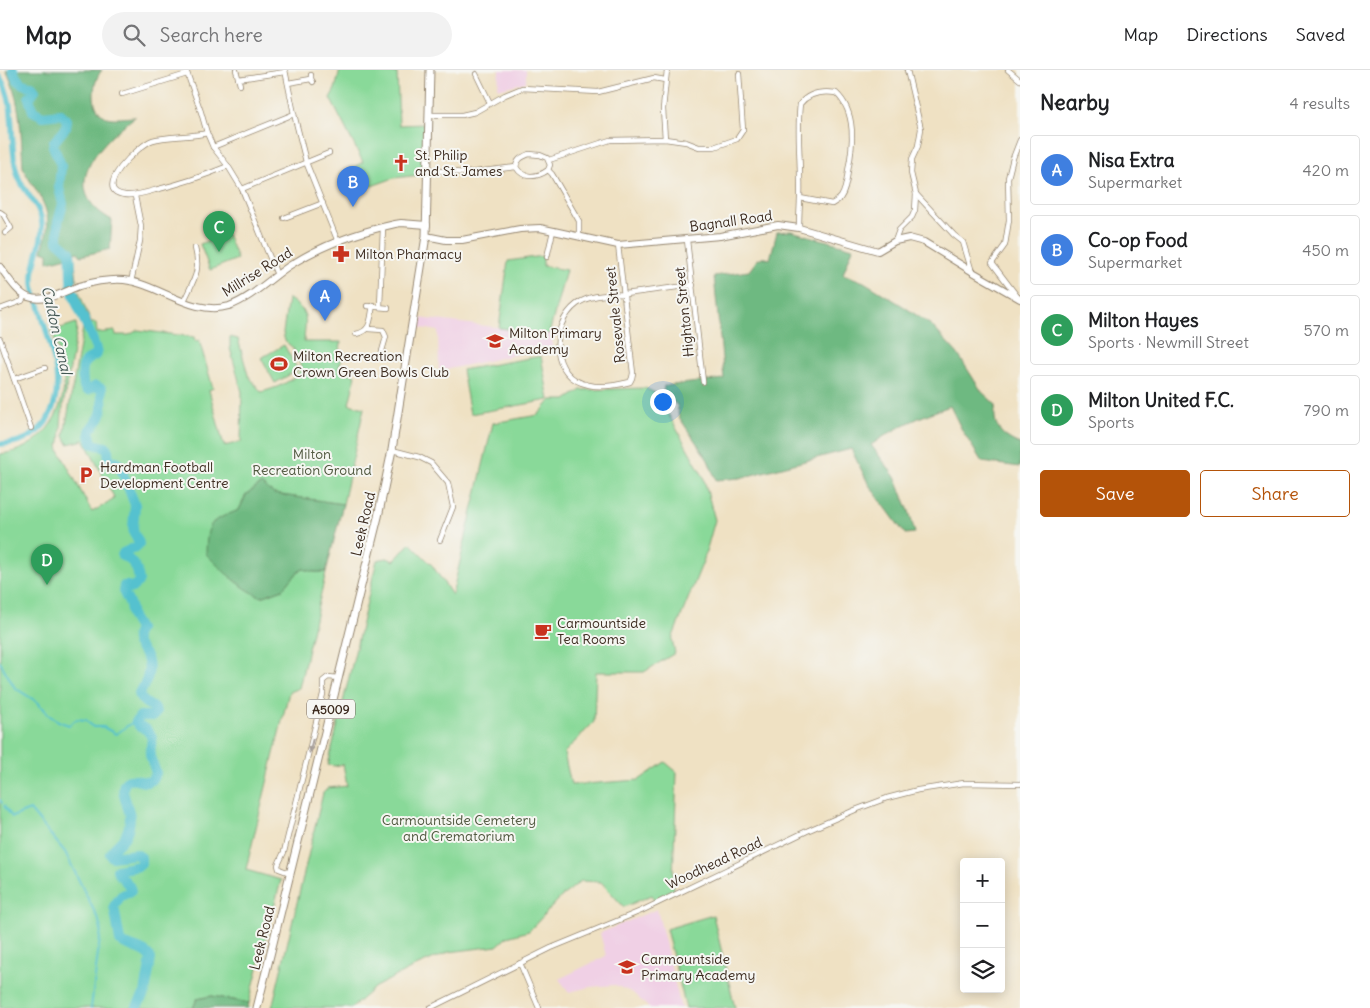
<!DOCTYPE html>
<html lang="en">
<head>
<meta charset="utf-8">
<style>
	:root { --surface:#fff; --page:#f2f2f2; --text:#202124; --muted:#757577; --line:#e0e0e0; --accent:#b45309 }
	body { margin:0; font-family:Delius,sans-serif; background:var(--page); color:var(--text) }
	.controls { position:absolute; right:15px; bottom:15px; display:grid; overflow:hidden; border-radius:5px; box-shadow:0 2px 12px #0003 }
	.controls button { width:45px; height:45px; display:grid; place-items:center; padding:0; border:0; border-bottom:1px solid var(--line); background:var(--surface); color:var(--text); font:25px sans-serif }
	.you { position:absolute; left:662px; top:331px; width:18px; height:18px; margin:-12px; border:4px solid #fff; border-radius:50%; background:#1a73e8; box-shadow:0 0 0 8px #1a73e833 }
	.badge { display:grid; place-items:center; width:32px; height:32px; border-radius:50%; background:var(--accent); color:#fff; font-size:16px; font-weight:700 }
	.pin { position:absolute; translate:-50% -41px; filter:drop-shadow(0 1px 2px #0008) }
	.pin::after { content:''; position:absolute; top:26px; width:18px; height:15px; background:inherit; clip-path:polygon(0 0,100% 0,50% 100%) }
	.list { margin:0; padding:0; list-style:none }
	h2 { display:flex; justify-content:space-between; align-items:center; height:65px; margin:0; padding:0 20px; font-size:21px }
	h2 small { font-size:16px; font-weight:400; color:var(--muted) }
	.list li { display:grid; grid-template-columns:32px 1fr auto; gap:15px; align-items:center; box-sizing:border-box; height:70px; margin:0 10px 10px; padding:0 10px; border:1px solid var(--line); border-radius:5px }
	.list b { display:block; font-size:19px; white-space:nowrap }
	.list p { margin:0; font-size:16px; white-space:nowrap; color:var(--muted) }
	.list em { font-size:16px; font-style:normal; color:var(--muted) }
	.actions { display:flex; gap:10px; padding:15px 20px }
	.actions a { flex:1; padding:11px 0; border:1px solid var(--accent); border-radius:5px; text-align:center; font-size:18px; color:var(--accent) }
	.actions .main { background:var(--accent); color:#fff }
	.icon { flex:none; width:28px; height:28px; fill:none; stroke:currentColor; stroke-width:2; stroke-linecap:round; stroke-linejoin:round }
	.map { position:relative; flex:none; width:1020px; height:938px; overflow:hidden }
	header { display:flex; align-items:center; gap:30px; box-sizing:border-box; height:70px; padding:0 25px; background:var(--surface); border-bottom:1px solid var(--line) }
	header strong { font-size:24px }
	nav { display:flex; gap:28px; margin-inline-start:auto; font-size:18px }
	.search { width:350px; height:45px; background:var(--page); display:flex; align-items:center; gap:12px; box-sizing:border-box; padding:0 18px; border-radius:28px; color:var(--muted); font-size:19px }
	main { display:flex }
	aside { flex:1; background:var(--surface) }
	.map>svg:first-child { display:block }
	.built { fill:#f0d0e5 }
	.green { fill:#89d999; stroke:#62825c }
	.forest { fill:#6eb981; stroke:#547250 }
	.lines { fill:none; stroke-linecap:round; stroke-linejoin:round }
	.stream { stroke:#55c1cf; stroke-width:2 }
	.canal { stroke:#55c1cf; stroke-width:5.5 }
	.river { stroke:#55c1cf; stroke-width:10 }
	.street-casing { stroke:#958670; stroke-width:6 }
	.secondary-casing { stroke:#958670; stroke-width:8 }
	.primary-casing { stroke:#958670; stroke-width:9 }
	.street { stroke:#fff; stroke-width:4.5 }
	.secondary { stroke:#fff; stroke-width:6 }
	.primary { stroke:#fff; stroke-width:7 }
	.oneway { fill:#a79f9a }
	.labels { text-anchor:middle; dominant-baseline:central; stroke-width:4; stroke-linejoin:round; paint-order:stroke }
	.shield { fill:#f6f6f2; stroke:#73675e; stroke-width:1 }
	.shield-label { font-size:12px; font-weight:bold; fill:#3b2a1e }
	.poi-label { font-size:14px; fill:#3b2a1e; stroke:#f6f6f2; text-anchor:start }
	.street-label { font-size:14px; fill:#3b2a1e; stroke:#f6f6f2 }
	.park-label { font-size:14px; fill:#4e563d; stroke:#f6f6f2 }
	.water-label { font-size:15px; font-style:italic; fill:#435753; stroke:#f6f6f2 }
</style>
</head>
<body>
<header>
<strong>Map</strong>
<div class="search"><svg class="icon" aria-label="search" viewBox="0 0 24 24"><circle cx="10" cy="10" r="6"/><path d="M15 15l6 6"/></svg>Search here</div>
<nav><a>Map</a><a>Directions</a><a>Saved</a></nav>
</header>
<main>
<div class="map">
<svg width="1020" height="938" viewBox="0 0 1020 938">
	<rect width="100%" height="100%" fill="#f6f6f2"/>
	<filter id="ink" filterUnits="userSpaceOnUse"><feTurbulence type="fractalNoise" baseFrequency=".02" numOctaves="2"/><feDisplacementMap in="SourceGraphic" scale="10" xChannelSelector="R" yChannelSelector="G"/><feConvolveMatrix kernelMatrix="1 2 1 2 8 2 1 2 1" color-interpolation-filters="sRGB"/></filter>
	<filter id="wash" filterUnits="userSpaceOnUse"><feTurbulence type="fractalNoise" baseFrequency=".0096" numOctaves="4" result="noise"/><feDisplacementMap in="SourceGraphic" scale="20" xChannelSelector="R" yChannelSelector="G"/><feGaussianBlur stdDeviation="1.12" result="paint"/><feColorMatrix in="noise" values="0 0 0 0 0 0 0 0 0 0 0 0 0 0 0 0 0 1.4 0 .05"/><feComposite in="paint" operator="in"/></filter>
	<g filter="url(#wash)">
		<rect width="100%" height="100%" fill="#efe1c3"/>
		<g class="built">
			<polygon points="499,0 526,0 526,12 498,19"/>
			<polygon points="419,248 553,264 552,277 439,301 438,261 417,257"/>
			<polygon points="657,839 681,938 649,938 633,923 615,915 590,917 569,922 559,909 606,886 600,863"/>
		</g>
		<g class="green">
			<polygon points="340,0 397,3 399,55 425,54 425,99 420,105 394,108 349,124 340,104 363,92 330,28 335,19"/>
			<polygon points="227,164 237,189 210,200 200,174"/>
			<polygon points="543,186 543,196 566,200 549,264 499,258 508,191"/>
			<path d="M79 222 91 253H96L97 263 115 261 116 265H129L138 260 194 267 195 271 199 270 213 318 209 320 224 376 241 372 242 322 230 278V267L238 269 248 305 261 322C277 318 292 312 302 299L293 278 285 271 283 263 288 228C311 244 305 246 304 272H341L340 282 344 283 338 300 356 305 349 334 364 338 343 434 274 424 246 425 239 440 213 452 261 527 283 519 298 502 303 499 314 502H326L299 618 289 622 246 799V800L281 810 249 933 212 926 197 929 193 938H0V384C39 381 66 345 64 306 63 291 56 275 52 261L76 253 77 259 62 342 60 372 58 375 59 380 92 442 113 430 114 427 84 370 68 374 64 366 83 258 81 248 70 225Z"/>
			<polygon points="284,275 298,300 275,313 261,288"/>
			<polygon points="541,286 549,330 470,344 462,300"/>
			<polygon points="645,318 657,324 703,406 715,450 704,489 672,569 675,583 644,602 596,602 594,652 564,683 571,715 639,710 665,692 677,702 673,806 674,821 655,831 652,825 624,837 601,812 581,811 561,827 529,861 507,867 497,876 449,882 418,895 375,917 352,938 272,938 323,723 328,718 347,716 343,694 335,696 328,695 377,490 387,488 394,491 410,473 432,495 452,525 493,353 538,345 551,330 566,330 581,320"/>
			<polygon points="713,845 735,938 686,938 666,859"/>
		</g>
		<g class="forest">
			<path d="M6 0H102C93 10 89 37 104 46 112 50 126 47 135 47 100 72 55 119 112 150L110 179 81 186 78 182 74 183 77 210 68 213 67 187 48 192V183L42 181C50 153 51 144 35 118 30 111 26 105 23 97 21 64 21 30 6 0Z"/>
			<path d="M791 161 853 178 843 204 864 212 903 236 931 255 957 283 982 322 996 335C991 356 1002 367 1020 374V397L982 392 962 360 950 336C919 347 898 356 871 375L895 407 909 441 915 463 905 464 869 415 851 379 740 408 716 410 708 390 679 347 677 335 663 323 664 316 724 309 714 206 749 201 757 190 762 187 770 189 777 162Z"/>
			<path d="M261 414 274 424 343 434 326 502H314L303 499 298 502 283 519 261 527C239 517 223 501 206 484 207 451 209 452 239 440L246 425Z"/>
			<polygon points="212,926 249,933 248,938 193,938 197,929"/>
		</g>
		<g class="lines">
			<g class="stream">
				<path d="M0 592 15 618 39 633 40 636C45 638 45 641 49 645 55 650 62 653 69 655L77 649 86 650 93 657H103L116 664 130 654 136 652"/>
				<polyline points="0,730 2,733"/>
				<polyline points="4,736 12,747 30,740 65,782 99,851 101,860 91,938"/>
			</g>
			<path class="canal" d="M0 7C18 37 8 72 17 103 22 122 41 134 42 154 44 173 31 192 33 213 33 221 37 228 39 235 48 274 70 314 46 352 35 367 18 374 0 374"/>
			<path class="river" d="M13 0C16 10 22 16 32 16L35 20 29 28 33 41 43 46 61 44 67 50 66 57 54 72 53 76 61 95 59 118 63 134 58 152V171L70 182C72 195 69 209 73 222 78 243 93 262 97 284 94 287 89 288 86 291 81 295 82 313 85 319L88 320 96 316 102 319C101 327 104 336 101 344 97 357 84 356 93 374L106 377 108 381 109 392 116 391 119 394 135 435 133 457 134 464 138 470 139 474 136 477 123 483 122 486C134 490 138 499 139 511L132 518 128 516H124L123 521 130 535 132 547 139 559C138 562 135 566 136 570 136 575 141 579 144 583 153 595 148 612 139 623 140 631 148 635 155 638L156 643 153 646H140L136 652 140 657 146 659 152 667 150 685 156 703 152 710 148 712C142 713 135 708 129 710 116 714 129 737 130 746 130 751 129 758 127 762 124 772 114 775 110 784L112 787 136 784 141 787V793L139 796 117 800C120 809 130 812 131 821L121 826 114 836 120 871C130 878 146 878 151 889L145 923 136 938"/>
		</g>
	</g>
	<g filter="url(#ink)">
		<g class="lines">
			<g class="street-casing">
				<g id="street">
					<polyline points="186,0 201,42 207,63 213,77 228,96 242,119 277,205"/>
					<polyline points="236,0 240,15"/>
					<polyline points="285,0 294,44 306,92 338,172"/>
					<polyline points="1008,0 1020,10"/>
					<polyline points="476,4 490,33"/>
					<polyline points="311,5 311,9 313,12"/>
					<polyline points="238,9 285,2"/>
					<polyline points="288,13 311,9"/>
					<polyline points="122,24 187,4"/>
					<polyline points="430,45 462,45 475,42 505,25 522,18 598,22 654,8 665,10"/>
					<path d="M207 63C191 67 167 66 153 70 140 74 89 121 125 125 135 126 145 123 155 120 180 114 204 106 228 96"/>
					<polyline points="665,69 663,39 667,0"/>
					<polyline points="213,77 294,44"/>
					<path d="M529 84 540 85 547 88 550 95 548 100C537 108 523 109 516 97 517 89 522 87 529 84Z"/>
					<polyline points="549,90 610,70 665,69 686,72 699,77 714,77 737,69 743,60 739,4"/>
					<polyline points="429,100 466,103 516,97"/>
					<polyline points="548,100 552,104 579,151 579,167"/>
					<polyline points="242,119 329,83"/>
					<polyline points="916,124 954,165 963,172 972,202"/>
					<polyline points="0,142 3,144 11,158 5,163"/>
					<polyline points="284,148 323,133"/>
					<path d="M799 158C799 141 801 124 800 108 800 83 797 59 800 34 809 22 823 21 836 23 857 42 853 76 848 101 847 109 846 120 841 127 839 130 835 132 832 134L800 128"/>
					<polyline points="687,170 703,312"/>
					<polyline points="895,171 899,160 912,147 915,140 916,124 911,103 912,89 918,76 921,59 907,0"/>
					<path d="M618 175 633 303 632 308 630 312C618 315 601 318 589 315 550 308 549 255 577 234 591 224 609 225 625 224 648 221 671 218 693 215"/>
					<polyline points="547,187 553,161"/>
					<polyline points="131,212 140,171 141,156 135,126"/>
					<polyline points="1017,226 992,193 1005,175 1009,150 1008,108 1013,88 1020,70"/>
					<path d="M184 231C194 209 201 202 195 178"/>
					<polyline points="367,236 388,238"/>
					<polyline points="380,237 383,157"/>
					<polyline points="0,239 22,231 25,225"/>
					<polyline points="368,259 383,260 386,267 382,281"/>
					<path d="M356 264C372 261 370 249 373 235"/>
					<polyline points="0,269 31,358"/>
					<polyline points="14,309 45,298"/>
					<polyline points="392,380 419,387 431,393 448,413 453,437 440,470"/>
					<polyline points="290,803 279,799 278,795 284,782 323,624 323,611 328,607 339,608"/>
					<polyline points="520,893 539,938"/>
					<polyline points="430,938 551,878 641,841 809,760 855,740 887,728 918,720 964,713 1020,714"/>
				</g>
			</g>
			<g class="secondary-casing">
				<g id="secondary">
					<polyline points="426,166 446,170 462,170 520,159 540,158 618,175 720,166 778,155 799,158 878,181 895,171 909,168 924,172 973,202 1020,229"/>
					<path d="M0 197C7 206 17 223 28 227 46 233 63 222 79 216 93 212 109 209 124 210 159 214 193 247 229 236 250 229 271 208 289 196 320 176 359 162 395 154L401 153 427 155"/>
				</g>
			</g>
			<g class="primary-casing">
				<polyline id="primary" points="257,938 378,447 392,380 426,166 430,0"/>
			</g>
			<use href="#street" class="street"/>
			<use href="#secondary" class="secondary"/>
			<use href="#primary" class="primary"/>
		</g>
		<defs><path id="oneway-solid" d="M-6-.8H1V-3.2L6.5 0L1 3.2V.8H-6Z" transform="scale(1.25)"/></defs>
		<use class="oneway" href="#oneway-solid" transform="translate(311 676) rotate(104)"/>
	</g>
	<defs>
		<g id="church-bare" transform="scale(1.35)"><path d="M-1.2-6h2.4v3.5h3.3v2.4h-3.3V6h-2.4V-.1h-3.3v-2.4h3.3Z" fill="#c8321e" stroke="#f6f6f2" stroke-width="2.5" paint-order="stroke"/></g>
		<g id="pharmacy-bare" transform="scale(1.35)"><path d="M-2-6h4v4h4v4h-4v4h-4v-4h-4v-4h4Z" fill="#c8321e" stroke="#f6f6f2" stroke-width="2.5" paint-order="stroke"/></g>
		<g id="school-bare" transform="scale(1.35)"><path d="M0-5L7-2L0 1L-7-2ZM-4 1L0 2.5L4 1V4Q0 6-4 4Z" fill="#c8321e" stroke="#f6f6f2" stroke-width="2.5" paint-order="stroke"/></g>
		<g id="stadium-bare" transform="scale(1.35)"><path d="M0-5a6.5 5 0 1 0 0 10a6.5 5 0 1 0 0-10ZM-3.5-1.8h7v3.6h-7Z" fill="#c8321e" stroke="#f6f6f2" stroke-width="2.5" paint-order="stroke"/></g>
		<g id="parking-bare" transform="scale(1.35)"><path d="M-3.5-5.5H1a3.5 3.5 0 0 1 0 7H-1V5.5H-3.5ZM-1-3.4V-.6H.8a1.4 1.4 0 0 0 0-2.8Z" fill="#c8321e" stroke="#f6f6f2" stroke-width="2.5" paint-order="stroke"/></g>
		<g id="cafe-bare" transform="scale(1.35)"><path d="M-5.5-4.5H6V0H3Q3 3.5 0 3.5H-2.5Q-5.5 3.5-5.5 0ZM3-3.2v2h1.7v-2ZM-6 4.5H4V6H-6Z" fill="#c8321e" stroke="#f6f6f2" stroke-width="2.5" paint-order="stroke"/></g>
	</defs>
	<g fill-rule="evenodd">
		<use href="#church-bare" x="401" y="93"/>
		<use href="#pharmacy-bare" x="341" y="184"/>
		<use href="#school-bare" x="495" y="271"/>
		<use href="#stadium-bare" x="279" y="294"/>
		<use href="#parking-bare" x="86" y="405"/>
		<use href="#cafe-bare" x="543" y="561"/>
		<use href="#school-bare" x="627" y="897"/>
	</g>
	<g class="labels">
		<rect class="shield" x="307" y="629.5" width="48" height="19" rx="4"/>
		<g class="shield-label">
			<text x="331" y="639">A5009</text>
		</g>
		<g class="poi-label">
			<text x="415" y="85">St. Philip<tspan x="415" dy="16">and St. James</tspan></text>
			<text x="355" y="184">Milton Pharmacy</text>
			<text x="509" y="263">Milton Primary<tspan x="509" dy="16">Academy</tspan></text>
			<text x="293" y="286">Milton Recreation<tspan x="293" dy="16">Crown Green Bowls Club</tspan></text>
			<text x="100" y="397">Hardman Football<tspan x="100" dy="16">Development Centre</tspan></text>
			<text x="557" y="553">Carmountside<tspan x="557" dy="16">Tea Rooms</tspan></text>
			<text x="641" y="889">Carmountside<tspan x="641" dy="16">Primary Academy</tspan></text>
		</g>
		<g class="street-label">
			<text transform="translate(731 151) rotate(-8)">Bagnall Road</text>
			<text transform="translate(257 202) rotate(-32)">Millrise Road</text>
			<text transform="translate(684 242) rotate(-96)">Highton Street</text>
			<text transform="translate(615 245) rotate(-96)">Rosevale Street</text>
			<text transform="translate(363 454) rotate(-77)">Leek Road</text>
			<text transform="translate(714 793) rotate(-25)">Woodhead Road</text>
			<text transform="translate(262 868) rotate(-76)">Leek Road</text>
		</g>
		<g class="park-label">
			<text x="312" y="384">Milton<tspan x="312" dy="16">Recreation Ground</tspan></text>
			<text x="459" y="750">Carmountside Cemetery<tspan x="459" dy="16">and Crematorium</tspan></text>
		</g>
		<g class="water-label">
			<text transform="translate(57 260) rotate(77)">Caldon Canal</text>
		</g>
	</g>
</svg>
<div class="controls">
<button>+</button>
<button>−</button>
<button><svg class="icon" aria-label="layers" viewBox="0 0 24 24"><path d="M12 4l9 5-9 5-9-5zM3 14l9 5 9-5"/></svg></button>
</div>
<div class="you"></div>
<div class="pin badge" style="left:325px;top:251px;background:#3f7fe0">A</div>
<div class="pin badge" style="left:353px;top:137px;background:#3f7fe0">B</div>
<div class="pin badge" style="left:219px;top:182px;background:#2e9e5b">C</div>
<div class="pin badge" style="left:47px;top:515px;background:#2e9e5b">D</div>
</div>
<aside>
<h2>Nearby<small>4 results</small></h2>
<ul class="list">
<li><span class="badge" style="background:#3f7fe0">A</span><div><b>Nisa Extra</b><p>Supermarket</p></div><em>420 m</em></li>
<li><span class="badge" style="background:#3f7fe0">B</span><div><b>Co-op Food</b><p>Supermarket</p></div><em>450 m</em></li>
<li><span class="badge" style="background:#2e9e5b">C</span><div><b>Milton Hayes</b><p>Sports · Newmill Street</p></div><em>570 m</em></li>
<li><span class="badge" style="background:#2e9e5b">D</span><div><b>Milton United F.C.</b><p>Sports</p></div><em>790 m</em></li>
</ul>
<div class="actions"><a class="main">Save</a><a>Share</a></div>
</aside>
</main>
</body>
</html>
